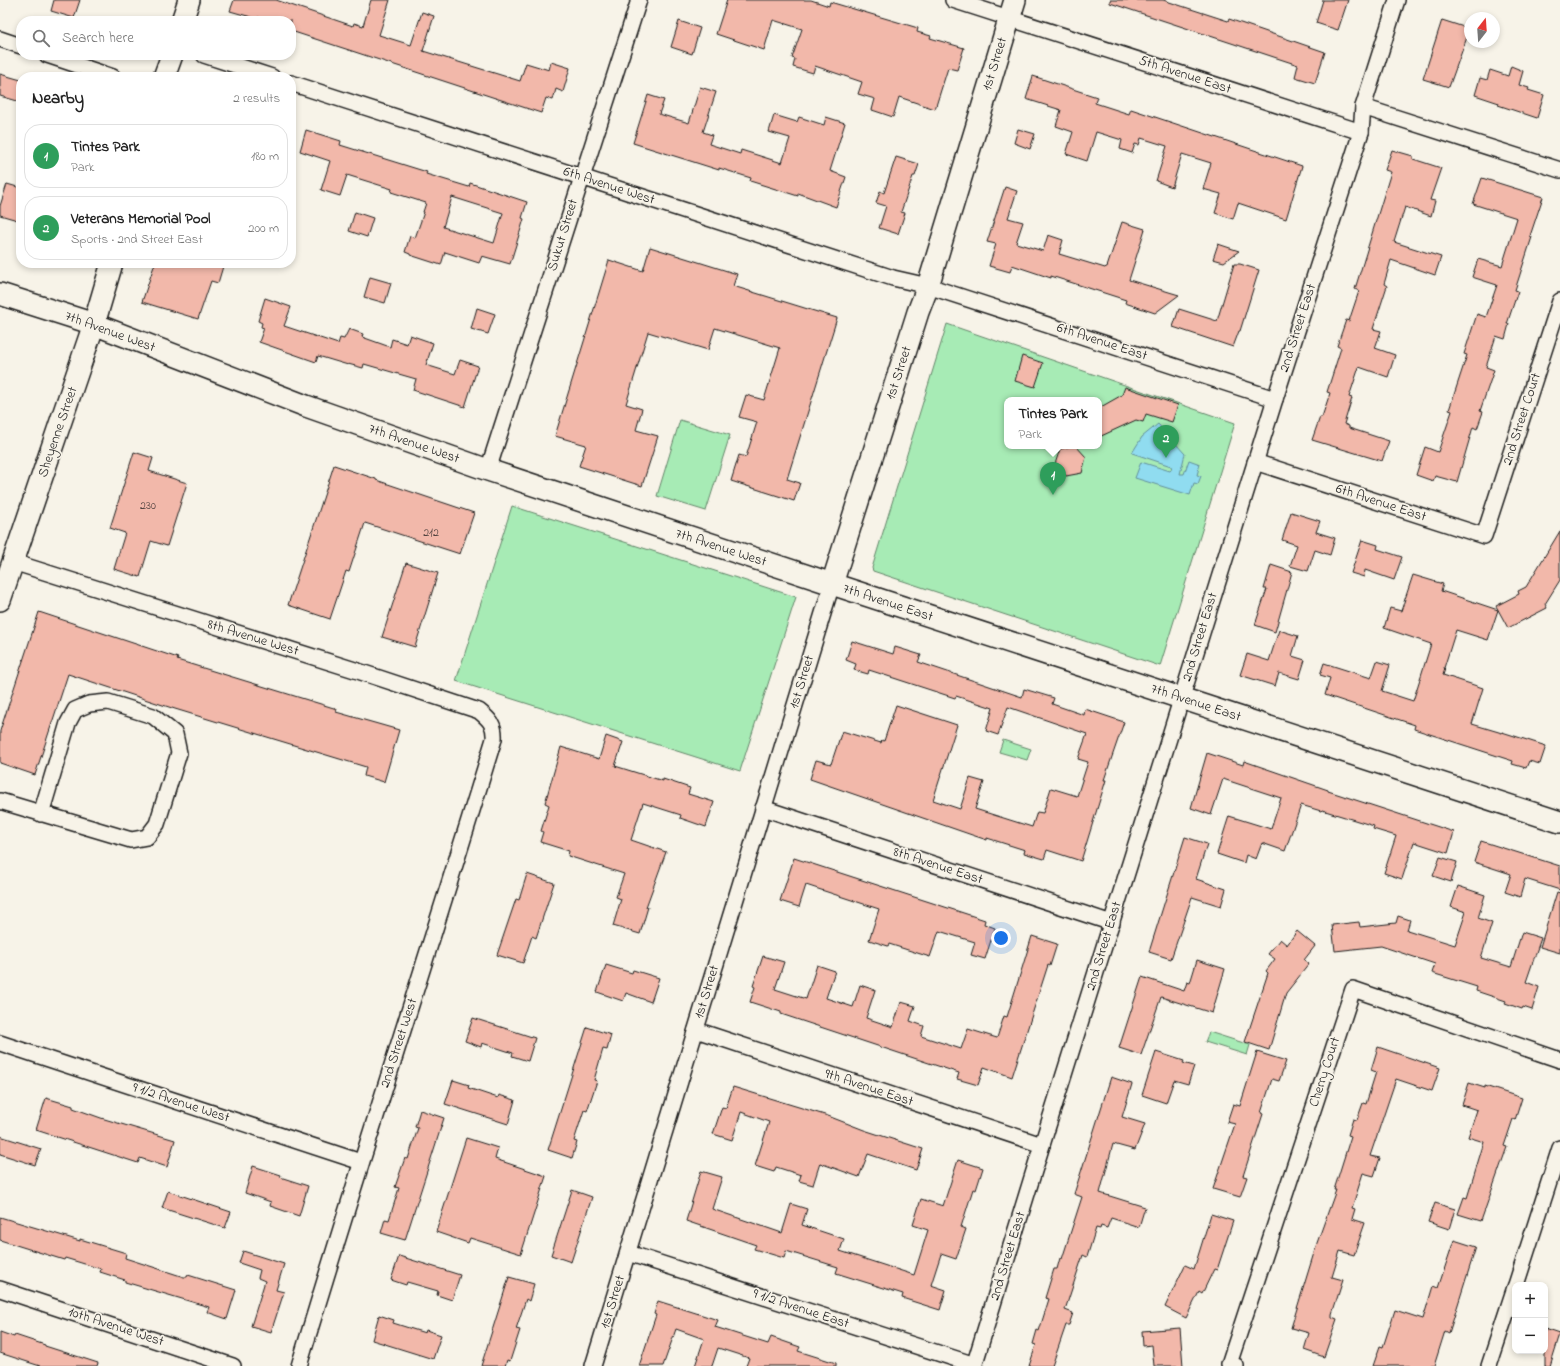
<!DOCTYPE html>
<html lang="en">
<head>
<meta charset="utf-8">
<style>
	:root { --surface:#fff; --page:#f6f6f6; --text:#222; --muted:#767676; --line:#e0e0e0; --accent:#d1495b }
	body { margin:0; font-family:"Indie Flower",sans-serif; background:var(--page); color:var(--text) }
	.controls { position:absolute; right:12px; bottom:12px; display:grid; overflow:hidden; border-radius:8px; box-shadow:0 2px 6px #0003 }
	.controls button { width:36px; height:36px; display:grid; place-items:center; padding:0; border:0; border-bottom:1px solid var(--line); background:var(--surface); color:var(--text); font:20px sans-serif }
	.compass { position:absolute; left:1464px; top:12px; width:36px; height:36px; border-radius:50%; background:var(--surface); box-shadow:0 2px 6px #0003; rotate:17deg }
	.you { position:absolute; left:1001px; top:938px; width:14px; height:14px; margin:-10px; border:3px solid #fff; border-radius:50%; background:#1a73e8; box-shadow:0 0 0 6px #1a73e833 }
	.badge { display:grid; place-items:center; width:26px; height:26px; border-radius:50%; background:var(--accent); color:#fff; font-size:13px; font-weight:700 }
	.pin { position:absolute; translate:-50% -33px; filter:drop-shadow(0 1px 2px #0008) }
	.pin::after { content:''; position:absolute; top:21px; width:14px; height:12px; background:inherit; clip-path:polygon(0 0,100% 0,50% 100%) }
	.popup { position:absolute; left:1004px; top:397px; width:98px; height:52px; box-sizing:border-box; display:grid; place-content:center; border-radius:8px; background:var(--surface); filter:drop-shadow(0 1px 3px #0005); font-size:13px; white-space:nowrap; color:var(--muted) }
	.popup b { font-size:15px; color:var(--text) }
	.popup::after { content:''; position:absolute; left:50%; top:100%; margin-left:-8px; border:8px solid transparent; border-top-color:var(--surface) }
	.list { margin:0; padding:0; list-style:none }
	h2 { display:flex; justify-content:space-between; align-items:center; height:52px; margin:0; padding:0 16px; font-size:17px }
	h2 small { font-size:13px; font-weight:400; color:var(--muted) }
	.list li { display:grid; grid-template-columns:26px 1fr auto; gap:12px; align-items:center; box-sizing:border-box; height:64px; margin:0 8px 8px; padding:0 8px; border:1px solid var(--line); border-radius:16px }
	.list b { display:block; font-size:15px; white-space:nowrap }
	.list p { margin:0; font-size:13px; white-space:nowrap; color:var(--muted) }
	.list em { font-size:13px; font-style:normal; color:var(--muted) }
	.icon { flex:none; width:22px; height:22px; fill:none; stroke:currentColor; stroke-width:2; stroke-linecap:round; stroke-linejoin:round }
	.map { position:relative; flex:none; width:1560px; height:1366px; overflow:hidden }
	.search { position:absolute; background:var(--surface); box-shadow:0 2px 6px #0003; left:16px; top:16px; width:280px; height:44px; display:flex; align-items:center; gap:10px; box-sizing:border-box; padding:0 14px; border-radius:16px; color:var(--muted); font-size:15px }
	.panel { position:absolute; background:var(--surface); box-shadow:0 2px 6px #0003; left:16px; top:72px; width:280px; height:196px; border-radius:16px }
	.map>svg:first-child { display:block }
	.green { fill:#a7ebb5; stroke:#628468; fill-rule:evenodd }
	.water { fill:#90dcf0; stroke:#628f9b }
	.building { fill:#f2b8aa; stroke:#1c1c1c; fill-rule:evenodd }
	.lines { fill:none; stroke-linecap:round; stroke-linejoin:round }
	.street-casing { stroke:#1c1c1c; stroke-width:18 }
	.secondary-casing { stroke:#1c1c1c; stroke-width:24 }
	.street { stroke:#f7f3e8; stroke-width:15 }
	.secondary { stroke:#f7f3e8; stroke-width:21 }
	.labels { text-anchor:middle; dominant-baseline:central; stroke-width:3.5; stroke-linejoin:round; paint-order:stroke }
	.number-label { font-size:12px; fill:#524340 }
	.street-label { font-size:14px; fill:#1c1c1c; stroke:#f7f3e8 }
</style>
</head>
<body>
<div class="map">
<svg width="1560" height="1366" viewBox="0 0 1560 1366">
	<rect width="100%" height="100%" fill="#f7f3e8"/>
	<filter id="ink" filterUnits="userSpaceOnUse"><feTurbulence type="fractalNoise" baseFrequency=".025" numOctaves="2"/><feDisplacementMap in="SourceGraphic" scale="8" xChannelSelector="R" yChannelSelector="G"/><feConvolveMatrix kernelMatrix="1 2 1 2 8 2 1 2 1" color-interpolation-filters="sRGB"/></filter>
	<g filter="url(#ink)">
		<g class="green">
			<path d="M947 324 1235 423 1160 666 873 571 872 568ZM1007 400H1099V446H1007Z"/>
			<polygon points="680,420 730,435 706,511 657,496"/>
			<polygon points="512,506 796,597 740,771 456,681"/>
			<polygon points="1003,740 1031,749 1027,760 999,752"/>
			<polygon points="1209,1032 1250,1045 1247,1055 1205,1042"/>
		</g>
		<polygon class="water" points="1158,424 1185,454 1180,474 1184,474 1189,460 1200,464 1197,475 1201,476 1198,484 1194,483 1190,495 1135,478 1141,462 1170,471 1172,469 1171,466 1132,453 1142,437"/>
		<g class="building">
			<polygon points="54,0 80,0 74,18 51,11"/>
			<polygon points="234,0 276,0 353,26 354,23 363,26 371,0 390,0 379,35 411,45 422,12 434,16 423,51 520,81 526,63 549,70 551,62 570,68 563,92 556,89 553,100 546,98 541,113 291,31 291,21 271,21 258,17 258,19 230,11"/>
			<polygon points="727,0 811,0 829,6 830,2 918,28 917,32 931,36 930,38 964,48 957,70 948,68 935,109 899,97 893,117 872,110 875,99 858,94 862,82 815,66 813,73 793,67 795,59 792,58 802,29 773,20 764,50 716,34"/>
			<polygon points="1110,0 1163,0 1228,21 1229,19 1325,52 1315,83 1295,77 1298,65 1110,3"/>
			<polygon points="1323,0 1348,0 1338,30 1316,23"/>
			<polygon points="1442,20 1470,29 1449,87 1423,79"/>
			<polygon points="679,21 700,28 692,54 671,47"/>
			<polygon points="1511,66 1523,71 1519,85 1529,88 1528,90 1544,95 1537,118 1498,105 1499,103 1475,95 1480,78 1487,80 1490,70 1508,76"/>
			<polygon points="0,74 21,80 21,102 0,96"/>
			<polygon points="1033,76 1097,97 1095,103 1129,114 1131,109 1302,166 1286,219 1238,203 1233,219 1215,213 1221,194 1203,189 1211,163 1182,154 1172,187 1156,181 1167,146 1141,138 1139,145 1135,144 1132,153 1120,149 1122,140 1096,132 1087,161 1066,154 1073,132 1056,126 1061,110 1026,99"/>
			<polygon points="700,87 716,92 703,132 712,135 709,144 740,154 741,150 782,163 790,138 769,132 774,115 797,122 799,117 824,125 826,117 845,123 830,171 846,177 836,207 798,193 798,196 750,181 751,178 719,168 719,170 633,143 648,95 664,100 659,114 689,123"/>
			<polygon points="1018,129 1035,134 1030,149 1014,143"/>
			<path d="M306 130 341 141 340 145 427 172 426 174 469 187 470 183 527 202 522 218 524 219 510 264 482 256 479 263 445 252 441 265 410 255V254L405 252 410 236 415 238 424 212H423L426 203 391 192 392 189 347 175 340 196 321 190 330 161 300 151ZM452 197 503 213 494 243 443 227Z"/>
			<polygon points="1392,150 1413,156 1413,159 1441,168 1430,200 1435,201 1431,216 1405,207 1394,242 1441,257 1435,275 1391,260 1384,284 1387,286 1373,329 1381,331 1375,348 1395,355 1388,377 1359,367 1349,397 1352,398 1344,424 1349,426 1349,428 1389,441 1382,461 1312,440 1320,417 1322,417 1330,393 1327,392 1341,348 1337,346 1346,320 1349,321 1359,291 1355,289 1391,172 1385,170"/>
			<polygon points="896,157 919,164 915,176 913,176 901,212 905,213 898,234 879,228 886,206 876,203 880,191 884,193"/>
			<polygon points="1482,178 1543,197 1530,236 1532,237 1515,290 1518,291 1507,324 1509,324 1505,339 1496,336 1486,367 1494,370 1480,411 1483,412 1477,429 1473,427 1457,482 1435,476 1433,481 1416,475 1425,447 1438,452 1452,411 1449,410 1467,355 1464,354 1477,314 1486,317 1497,285 1472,277 1478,259 1502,266 1517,218 1473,204"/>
			<polygon points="7,184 21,188 21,221 0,215 0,206"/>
			<polygon points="1005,187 1017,191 1008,218 1023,222 1016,243 1043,251 1048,235 1063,240 1059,254 1105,268 1106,267 1107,267 1122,222 1145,229 1129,280 1179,295 1155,313 1125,303 1126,300 1051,276 1051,278 1012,265 1010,272 989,266 996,244 987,242"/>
			<polygon points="355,212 373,218 367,237 349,231"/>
			<polygon points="1218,244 1239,251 1224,262 1213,259"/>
			<polygon points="650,247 737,274 733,286 837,318 787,479 800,483 794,501 731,481 739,455 746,457 757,422 739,417 746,395 764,400 780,348 715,328 708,350 648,332 626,404 642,409 636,430 658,436 642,486 579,466 586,445 555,436 609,260 643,271"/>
			<polygon points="155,263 224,263 218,283 211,281 198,319 142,302"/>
			<polygon points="1234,264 1240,264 1259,270 1240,331 1239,331 1233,347 1173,327 1179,309 1217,321"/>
			<polygon points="370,277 391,283 385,303 364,297"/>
			<polygon points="265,298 291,307 284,326 338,344 340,338 344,339 349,329 363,334 362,337 390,347 392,339 407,344 410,335 433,343 426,365 455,374 460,360 478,366 465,407 413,390 416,379 364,364 363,368 348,364 348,365 318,356 316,362 259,342 264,328 261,327 262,323 258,321"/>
			<polygon points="477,308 495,314 488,334 471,329"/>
			<polygon points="1022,356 1043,363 1035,387 1015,381"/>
			<polygon points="1125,387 1178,405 1172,422 1146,414 1143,422 1136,420 1099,437 1099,408 1122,395"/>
			<polygon points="1071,446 1076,446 1086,457 1082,473 1066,476 1055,464 1060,449"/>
			<polygon points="134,452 153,458 149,471 187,483 167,546 151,541 140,577 114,569 125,533 110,528"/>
			<polygon points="334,465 376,479 376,480 474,513 460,554 365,523 349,572 346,571 330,619 288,605"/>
			<polygon points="1291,512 1320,521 1316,532 1335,538 1330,555 1315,550 1308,571 1290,566 1297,545 1282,540"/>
			<polygon points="1560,531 1560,580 1545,604 1547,608 1508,628 1496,606 1519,594 1518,591 1526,587"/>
			<polygon points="1362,540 1378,545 1377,549 1402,557 1394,580 1365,570 1364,577 1351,573"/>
			<polygon points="406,563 438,573 415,647 382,637"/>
			<polygon points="1271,565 1292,572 1275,632 1255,625 1267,589 1264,589"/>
			<polygon points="1413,575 1443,584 1441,591 1498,610 1488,640 1456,630 1444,668 1445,669 1443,675 1483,688 1472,724 1502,733 1502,732 1546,746 1540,764 1529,761 1526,768 1512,764 1513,761 1414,729 1415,725 1325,695 1330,678 1320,675 1324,663 1371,678 1377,661 1390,665 1382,691 1413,701 1431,644 1384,628 1390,608 1401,611"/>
			<polygon points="39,612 178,658 177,660 337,709 336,712 399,730 384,782 364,776 366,767 175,709 68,674 35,775 0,763 0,731"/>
			<polygon points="1279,630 1298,636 1292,656 1305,660 1299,679 1279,673 1275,686 1240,675 1247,654 1269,661"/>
			<polygon points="852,641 893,654 895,647 921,655 918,662 1022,697 1024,689 1054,698 1052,704 1084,715 1085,709 1124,722 1104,780 1106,780 1081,861 1047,850 1044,859 1024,853 1025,850 987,838 987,840 972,835 810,779 816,760 831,764 842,731 881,743 882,740 884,741 896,705 957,725 933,800 960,809 970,778 984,782 975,809 1032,827 1037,812 1043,813 1051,788 1077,796 1088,762 1078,759 1087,734 1008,707 998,735 986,731 993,708 956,696 955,698 869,670 868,674 854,670 856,664 846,660"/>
			<polygon points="606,736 623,742 615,766 663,781 663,779 690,788 688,794 714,802 706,827 680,818 681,815 643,803 631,840 666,852 646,907 648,907 640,934 613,926 621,899 616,897 624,874 568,856 569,851 540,842 543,832 541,831 549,805 545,803 561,747 599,759"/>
			<polygon points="1207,753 1243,765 1244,761 1328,790 1328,791 1454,832 1448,853 1414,842 1402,879 1384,873 1396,836 1373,829 1374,826 1322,810 1321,811 1301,805 1285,851 1262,843 1256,859 1246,855 1244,863 1217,854 1229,816 1271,829 1281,798 1223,779 1211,815 1191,808"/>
			<polygon points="1185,837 1207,844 1196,879 1226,889 1221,906 1192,897 1171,959 1149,952"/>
			<polygon points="1481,841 1560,866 1560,890 1525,879 1520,897 1505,892 1511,874 1474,862"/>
			<polygon points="1440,857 1457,862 1451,882 1433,876"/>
			<polygon points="794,858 985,920 984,924 995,928 985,959 971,955 975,942 939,931 930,957 889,944 888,946 869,940 879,909 806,885 799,907 780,901"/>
			<polygon points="527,874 554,883 536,938 532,936 523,963 497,955 516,899 519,900"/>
			<polygon points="1458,886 1485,895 1478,918 1492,923 1481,958 1511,967 1522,932 1541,938 1526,982 1539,987 1532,1010 1523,1007 1522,1009 1505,1003 1506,1001 1476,991 1477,987 1432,973 1435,964 1381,946 1335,951 1332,925 1359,922 1360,927 1396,923 1398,916 1410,920 1407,930 1455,945 1466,912 1451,907"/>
			<polygon points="1557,892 1560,893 1560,953 1540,947"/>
			<polygon points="1297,931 1315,946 1304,960 1309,964 1286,993 1269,1050 1245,1042 1268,973 1266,971 1275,959 1268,954 1280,939 1287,945"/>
			<polygon points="1032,936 1057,944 1050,966 1048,965 1012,1077 984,1067 978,1085 957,1079 959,1073 781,1014 781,1012 750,1002 755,987 753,986 763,956 784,962 775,989 806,999 817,965 835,971 826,998 853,1007 860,985 875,990 866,1018 893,1027 901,1002 915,1006 910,1021 924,1026 921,1036 961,1049 968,1029 997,1038 1004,1016 1007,1017"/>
			<polygon points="1197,960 1225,969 1212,1013 1161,997 1141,1055 1119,1048 1142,977 1184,991 1187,982 1190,983"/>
			<polygon points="606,965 632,973 633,970 659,978 651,1002 626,993 623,1001 597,992"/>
			<polygon points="473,1018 535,1038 528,1061 512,1056 513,1053 482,1043 481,1047 465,1041"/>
			<polygon points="587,1027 611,1035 607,1050 603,1049 594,1080 597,1081 587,1111 584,1110 574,1141 577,1142 572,1158 548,1150"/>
			<polygon points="1378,1047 1440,1068 1432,1091 1396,1079 1370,1156 1380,1158 1374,1176 1363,1173 1352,1208 1355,1209 1352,1219 1365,1223 1354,1255 1340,1251 1332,1277 1343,1280 1332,1314 1332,1317 1337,1319 1324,1357 1304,1350 1309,1333 1291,1328 1317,1243 1336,1190 1334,1190 1351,1136 1348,1135 1353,1119 1357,1120 1363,1103 1366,1104 1376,1072 1371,1070"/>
			<polygon points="1156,1052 1184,1061 1183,1063 1194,1066 1188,1084 1174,1080 1166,1103 1142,1095"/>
			<polygon points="1257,1052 1286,1061 1279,1081 1272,1079 1261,1113 1263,1114 1243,1176 1247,1177 1240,1197 1213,1189 1235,1124 1227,1122 1233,1104 1240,1106"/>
			<polygon points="1111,1077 1132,1084 1122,1117 1145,1124 1135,1150 1113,1144 1100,1193 1145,1207 1139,1227 1111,1218 1107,1228 1101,1226 1100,1229 1096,1228 1087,1257 1083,1255 1065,1310 1073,1313 1069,1325 1066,1325 1052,1366 1029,1366 1036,1345 1033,1344 1037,1330 1039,1331 1049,1299 1045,1298 1054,1269 1057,1269 1060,1258 1062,1259 1082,1197 1074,1194"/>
			<polygon points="453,1080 469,1085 468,1088 498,1098 499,1095 515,1100 508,1124 445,1104"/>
			<polygon points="1469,1083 1485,1088 1485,1086 1522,1098 1515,1120 1513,1119 1504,1146 1507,1147 1481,1221 1458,1214 1464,1197 1467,1198 1484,1142 1468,1137 1477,1110 1462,1105"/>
			<polygon points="733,1087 828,1116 864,1130 923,1149 916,1170 868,1154 859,1177 820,1163 813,1185 799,1181 801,1175 776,1167 774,1172 755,1166 769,1122 741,1112 732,1140 713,1134 722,1107 726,1108"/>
			<polygon points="46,1098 73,1106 73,1108 101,1118 175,1140 167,1167 140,1158 138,1163 36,1130"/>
			<polygon points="420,1110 444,1118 405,1240 381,1233 385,1219 389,1220 399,1188 395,1187 405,1158 408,1159 418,1128 415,1127"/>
			<polygon points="0,1136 41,1149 35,1165 0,1154"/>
			<polygon points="466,1138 498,1148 495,1159 546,1176 521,1254 470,1238 468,1243 436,1232"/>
			<polygon points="958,1160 983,1168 976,1190 973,1189 961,1227 966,1229 956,1259 941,1254 931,1285 946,1290 940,1310 902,1298 903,1294 836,1273 838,1267 786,1251 784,1258 754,1249 756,1245 686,1221 701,1171 722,1177 712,1209 782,1233 791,1204 807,1209 802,1225 844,1239 840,1251 914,1275 928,1230 913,1225 921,1199 943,1206"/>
			<polygon points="253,1166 281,1175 280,1177 308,1186 299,1216 270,1206 271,1202 245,1193"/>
			<polygon points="572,1190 592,1197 571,1262 551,1255"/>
			<polygon points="168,1191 231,1212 225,1228 162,1208"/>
			<polygon points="1435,1203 1455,1209 1449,1229 1428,1222"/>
			<polygon points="1211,1214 1233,1221 1217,1270 1214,1269 1202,1294 1199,1292 1186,1318 1165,1307 1185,1265 1194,1269"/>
			<polygon points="0,1217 80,1241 80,1239 126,1253 125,1258 184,1277 187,1277 188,1275 236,1290 227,1319 207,1312 209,1307 125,1282 125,1280 100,1272 101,1269 65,1258 64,1260 0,1240"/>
			<polygon points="1454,1240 1476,1247 1449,1333 1445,1331 1434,1366 1373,1366 1380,1346 1383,1347 1395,1310 1423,1319 1433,1286 1438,1288"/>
			<polygon points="243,1251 284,1264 276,1290 284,1292 271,1332 251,1326 265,1281 258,1278 260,1270 239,1263"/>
			<polygon points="399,1256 460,1275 452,1300 437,1295 438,1291 407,1282 406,1285 391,1280"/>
			<polygon points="509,1277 534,1284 529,1301 526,1299 516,1329 520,1330 510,1361 507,1360 505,1366 481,1366"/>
			<polygon points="658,1301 718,1320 715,1327 768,1344 771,1337 800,1347 798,1351 836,1363 836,1366 746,1366 749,1358 718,1348 712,1366 695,1366 704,1339 676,1329 663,1366 639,1366 656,1315 654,1314"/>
			<polygon points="379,1315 394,1320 393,1323 425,1333 426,1330 441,1335 433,1359 372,1340"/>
			<polygon points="1180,1328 1183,1366 1154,1366 1152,1345 1143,1346 1142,1331"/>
			<polygon points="1545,1329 1560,1334 1550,1366 1545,1366"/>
			<polygon points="0,1332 14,1337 15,1335 45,1345 45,1346 98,1363 97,1366 40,1366 0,1353"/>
		</g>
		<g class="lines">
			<g class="street-casing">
				<g id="street">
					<polyline points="953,0 1361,132"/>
					<polyline points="0,39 21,46"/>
					<polyline points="47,55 113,77"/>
					<polyline points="204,55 272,77"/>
					<polyline points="291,83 893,278 928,286 1275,399"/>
					<polyline points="1363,107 1560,170"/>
					<polyline points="1255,462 1484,536 1560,301"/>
					<polyline points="488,470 639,0"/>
					<path d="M13 562 358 671 479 711C490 720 495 725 494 739 430 948 362 1156 299 1366"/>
					<polyline points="0,801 131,840 147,837 157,824 179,753 175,734 153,716 108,702 89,704 75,710 68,723 41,814"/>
					<polyline points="763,808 1112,923"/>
					<polyline points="696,1030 1042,1145"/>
					<polyline points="0,1043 361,1162"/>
					<polyline points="628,1253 975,1365"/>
					<polyline points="1516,1285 1560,1148"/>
					<polyline points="0,1289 233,1366"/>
					<polyline points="593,1366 832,584"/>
					<polyline points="974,1366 1042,1145 1275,399 1361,132 1363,107 1397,0"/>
					<polyline points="1236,1366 1229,1364 1353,989 1560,1060"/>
					<polyline points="1489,1366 1515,1287"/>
				</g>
			</g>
			<g class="secondary-casing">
				<g id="secondary">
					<polyline points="182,21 189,0"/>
					<polyline points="164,77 172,55"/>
					<polyline points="0,294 94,324 306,406 488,470 832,584 1560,822"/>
					<polyline points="832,584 918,312 928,286 1015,0"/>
					<polyline points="0,600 94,324 112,263"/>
				</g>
			</g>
			<use href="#street" class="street"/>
			<use href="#secondary" class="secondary"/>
		</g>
	</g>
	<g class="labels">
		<g class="number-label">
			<text x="148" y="506">230</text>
			<text x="431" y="533">212</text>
		</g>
		<g class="street-label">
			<text transform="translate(995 64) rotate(-73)">1st Street</text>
			<text transform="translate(1185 75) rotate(18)">5th Avenue East</text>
			<text transform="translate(609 186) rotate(18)">6th Avenue West</text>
			<text transform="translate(563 235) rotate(-73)">Sukut Street</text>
			<text transform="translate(1298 328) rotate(-72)">2nd Street East</text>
			<text transform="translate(110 332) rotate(20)">7th Avenue West</text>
			<text transform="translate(1102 342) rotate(18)">6th Avenue East</text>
			<text transform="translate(899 373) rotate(-72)">1st Street</text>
			<text transform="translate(1522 419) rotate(-72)">2nd Street Court</text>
			<text transform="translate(58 432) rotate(-71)">Sheyenne Street</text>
			<text transform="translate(414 444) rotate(19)">7th Avenue West</text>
			<text transform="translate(1381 503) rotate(18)">6th Avenue East</text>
			<text transform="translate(721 548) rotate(18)">7th Avenue West</text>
			<text transform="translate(888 603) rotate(18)">7th Avenue East</text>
			<text transform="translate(1200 637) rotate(-73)">2nd Street East</text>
			<text transform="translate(253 638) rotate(17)">8th Avenue West</text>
			<text transform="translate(802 682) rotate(-73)">1st Street</text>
			<text transform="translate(1196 703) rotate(18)">7th Avenue East</text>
			<text transform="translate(938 866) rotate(18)">8th Avenue East</text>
			<text transform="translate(1104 946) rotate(-73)">2nd Street East</text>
			<text transform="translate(707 992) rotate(-73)">1st Street</text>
			<text transform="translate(399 1043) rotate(-72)">2nd Street West</text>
			<text transform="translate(1325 1072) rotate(-72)">Cherry Court</text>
			<text transform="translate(869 1088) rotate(18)">9th Avenue East</text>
			<text transform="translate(181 1103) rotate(18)">9 1/2 Avenue West</text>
			<text transform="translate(1008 1256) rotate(-73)">2nd Street East</text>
			<text transform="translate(613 1302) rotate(-73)">1st Street</text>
			<text transform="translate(801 1309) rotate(18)">9 1/2 Avenue East</text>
			<text transform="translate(116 1327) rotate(18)">10th Avenue West</text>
		</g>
	</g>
</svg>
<div class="controls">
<button>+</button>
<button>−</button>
</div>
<svg class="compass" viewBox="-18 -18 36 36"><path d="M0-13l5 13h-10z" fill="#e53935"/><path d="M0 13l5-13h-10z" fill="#767676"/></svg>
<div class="you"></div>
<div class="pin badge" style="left:1053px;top:495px;background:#2e9e5b">1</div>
<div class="popup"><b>Tintes Park</b>Park</div>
<div class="pin badge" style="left:1166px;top:458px;background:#2e9e5b">2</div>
<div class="search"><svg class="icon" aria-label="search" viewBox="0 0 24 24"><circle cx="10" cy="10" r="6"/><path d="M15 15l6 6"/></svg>Search here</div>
<section class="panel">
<h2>Nearby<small>2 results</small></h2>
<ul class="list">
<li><span class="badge" style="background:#2e9e5b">1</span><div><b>Tintes Park</b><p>Park</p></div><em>180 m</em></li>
<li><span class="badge" style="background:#2e9e5b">2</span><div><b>Veterans Memorial Pool</b><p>Sports · 2nd Street East</p></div><em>200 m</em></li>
</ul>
</section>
</div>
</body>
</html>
